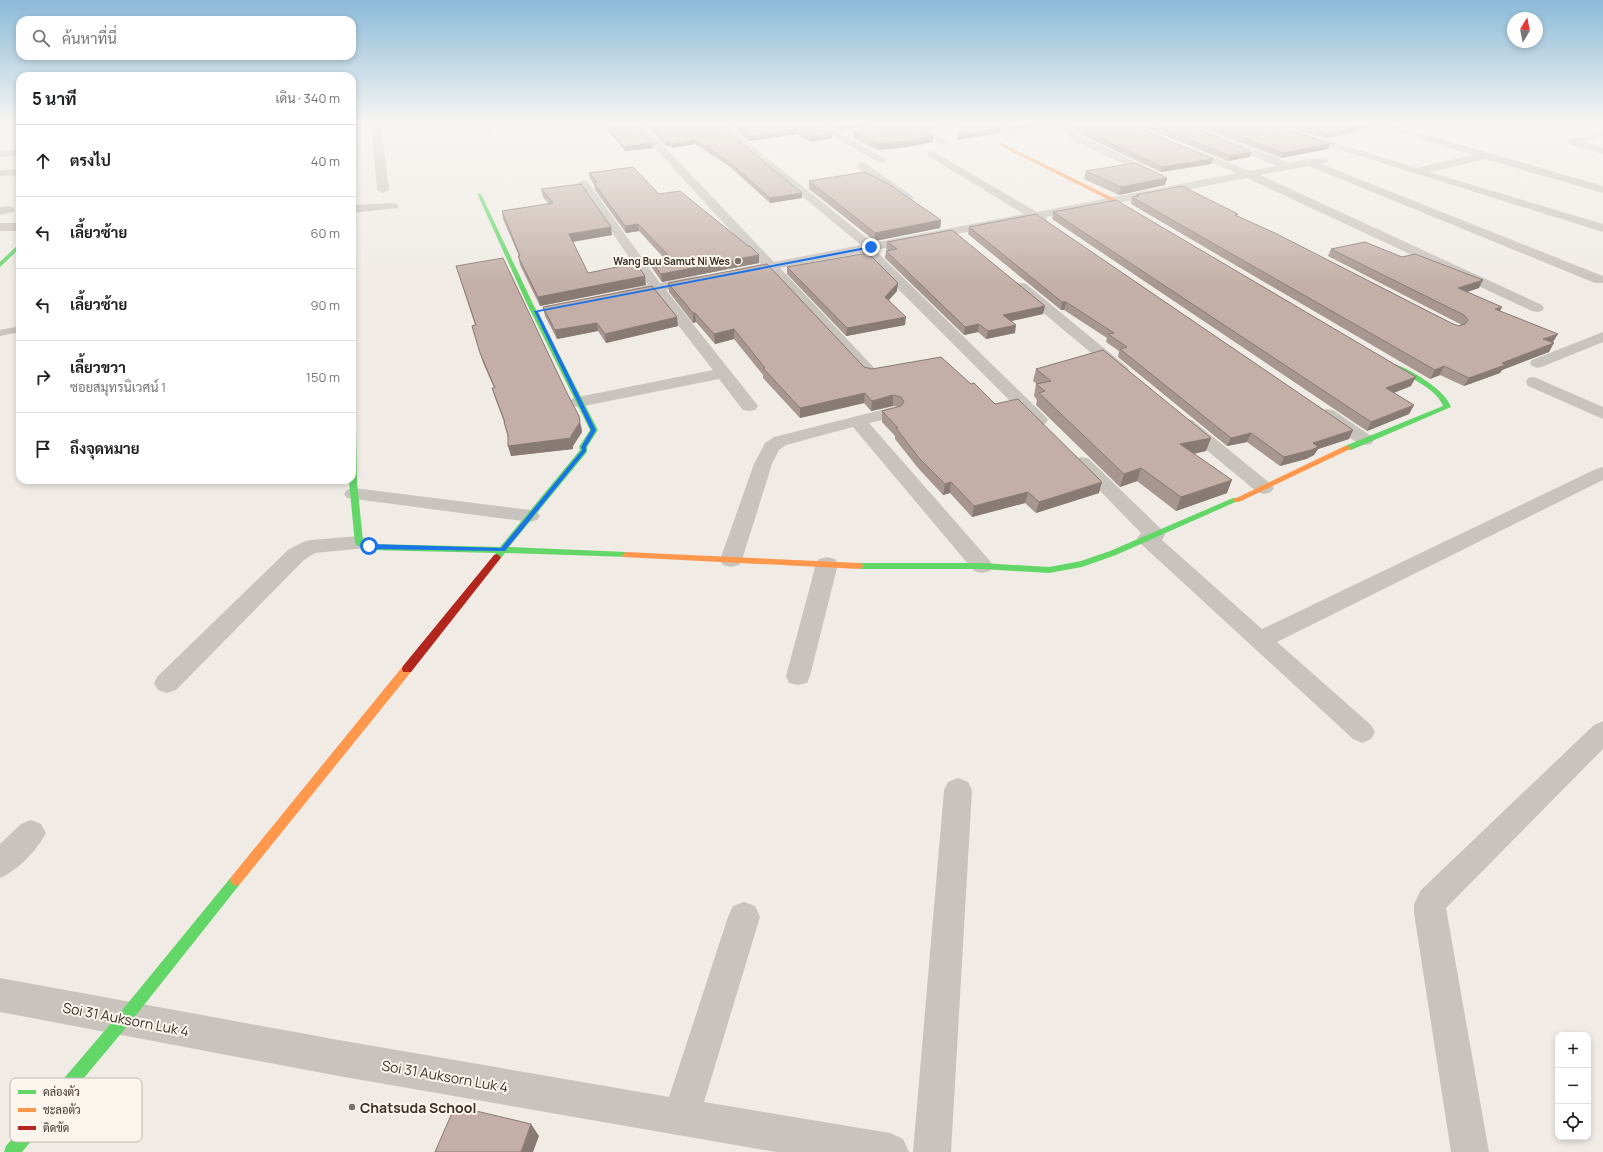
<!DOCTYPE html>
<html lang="th">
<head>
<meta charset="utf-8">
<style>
	:root { --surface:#fff; --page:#f6f6f6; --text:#202124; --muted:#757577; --line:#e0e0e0 }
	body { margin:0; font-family:Manrope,Sarabun,sans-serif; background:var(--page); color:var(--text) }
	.controls { position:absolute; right:12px; bottom:12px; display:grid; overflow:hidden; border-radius:8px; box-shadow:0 2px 6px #0003 }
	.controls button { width:36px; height:36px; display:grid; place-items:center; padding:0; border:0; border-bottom:1px solid var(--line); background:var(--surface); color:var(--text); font:20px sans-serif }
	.compass { position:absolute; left:1507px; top:12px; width:36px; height:36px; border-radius:50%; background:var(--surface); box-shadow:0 2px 6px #0003; rotate:10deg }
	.stop { position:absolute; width:12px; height:12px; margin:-9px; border:3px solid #1a73e8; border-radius:50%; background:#fff }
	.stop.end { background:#1a73e8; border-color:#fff; box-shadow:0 1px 4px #0008 }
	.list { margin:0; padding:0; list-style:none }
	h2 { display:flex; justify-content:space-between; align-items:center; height:52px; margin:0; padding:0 16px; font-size:17px }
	h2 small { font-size:13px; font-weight:400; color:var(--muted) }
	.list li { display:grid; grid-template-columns:26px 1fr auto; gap:12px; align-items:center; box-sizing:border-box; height:72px; padding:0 16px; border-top:1px solid var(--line) }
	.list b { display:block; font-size:15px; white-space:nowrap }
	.list p { margin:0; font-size:13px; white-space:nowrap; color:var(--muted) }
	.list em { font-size:13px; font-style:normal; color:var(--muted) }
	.icon { flex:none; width:22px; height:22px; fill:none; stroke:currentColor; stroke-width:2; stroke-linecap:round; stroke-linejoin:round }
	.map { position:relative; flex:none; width:1603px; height:1152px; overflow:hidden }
	.search { position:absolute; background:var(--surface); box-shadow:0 2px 6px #0003; left:16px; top:16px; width:340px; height:44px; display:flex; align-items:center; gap:10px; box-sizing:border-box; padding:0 14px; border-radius:12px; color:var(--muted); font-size:15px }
	.panel { position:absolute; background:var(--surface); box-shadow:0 2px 6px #0003; left:16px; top:72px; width:340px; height:412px; border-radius:12px }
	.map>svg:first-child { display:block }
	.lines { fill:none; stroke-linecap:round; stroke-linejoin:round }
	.lane { fill:#c9c3be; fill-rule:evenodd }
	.street { fill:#c9c3be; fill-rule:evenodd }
	.fast { fill:#63d668; fill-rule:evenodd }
	.slow { fill:#ff974d; fill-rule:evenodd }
	.jam { fill:#b3261e; fill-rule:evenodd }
	.wall { fill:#a89690 }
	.shaded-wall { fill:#887a75 }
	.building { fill:#c3afa7; stroke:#887a75 }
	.route { fill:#1a73e8 }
	.poi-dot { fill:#7a716c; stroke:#fbf5ee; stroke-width:1.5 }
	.labels { text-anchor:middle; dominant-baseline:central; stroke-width:4; stroke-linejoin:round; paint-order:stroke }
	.far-poi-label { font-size:10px; font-weight:bold; fill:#3b302b; stroke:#fbf5ee; text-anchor:end }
	.near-street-label { font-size:14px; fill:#3b302b; stroke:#fbf5ee }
	.near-poi-label { font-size:14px; font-weight:bold; fill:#3b302b; stroke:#fbf5ee; text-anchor:start }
	.key { fill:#fbf5ee; stroke:#c1bab4; stroke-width:1 }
	.key-label { font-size:11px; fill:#3b302b }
</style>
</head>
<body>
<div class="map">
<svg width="1603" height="1152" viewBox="0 0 1603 1152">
	<rect width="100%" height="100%" fill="#f0ebe5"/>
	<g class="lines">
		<polygon class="lane" points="20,326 20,332 0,336 0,330"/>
		<g class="street">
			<polygon points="371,124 381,124 389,190 383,193 377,190"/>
			<polygon points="480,124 490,124 494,134 492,136 486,136"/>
			<polygon points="526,124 535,124 537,128 535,130 529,130"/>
			<polygon points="633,124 643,124 774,262 861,245 715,124 725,124 873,243 1024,214 928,156 927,154 928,152 932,151 1037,212 1237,173 1181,151 1180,149 1185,146 1250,171 1277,166 1174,124 1188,124 1290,163 1308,159 1327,158 1328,160 1327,162 1321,164 1603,276 1603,283 1595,283 1309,166 1260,175 1542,305 1544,308 1542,311 1537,312 1532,311 1247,178 1046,217 1047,219 1045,222 1041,223 1033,219 875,250 1045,416 1048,420 1045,424 1039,425 1033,424 862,253 780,268 879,373 877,376 871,378 865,376 768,271 741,276 736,275 734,272 736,269 761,264"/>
			<polygon points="813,124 825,124 887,160 882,163 878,162"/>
			<polygon points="905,124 917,124 949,142 947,144 941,144"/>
			<polygon points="987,124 1000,124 1014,132 1009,135 1006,134"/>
			<polygon points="1053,124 1066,124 1072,127 1075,133 1163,175 1164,177 1163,179 1155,179 1067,137 1064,131"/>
			<polygon points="1258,124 1273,124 1417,168 1473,155 1373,124 1389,124 1603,186 1603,193 1485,159 1429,172 1603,224 1603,232"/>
			<polygon points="1603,130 1603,136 1583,142 1603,148 1603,154 1569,144 1567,142 1569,140"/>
			<polygon points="20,149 20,155 0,157 0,151"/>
			<polygon points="862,163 866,164 912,196 914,198 912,200 904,200 858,168 857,166 858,164"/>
			<polygon points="20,169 20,175 0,176 0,170"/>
			<polygon points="583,180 587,181 660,283 697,276 702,277 704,280 702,283 666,290 755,402 758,406 755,410 749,411 743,410 719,379 579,407 573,406 570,402 573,398 713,370 653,293 625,298 620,297 618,294 620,291 648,285 578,183"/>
			<polygon points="393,203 397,204 399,206 397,208 352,213 352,205"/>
			<polygon points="9,206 13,208 15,210 13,212 0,215 0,207"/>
			<rect x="0" y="223" width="20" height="8"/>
			<polygon points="1021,283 1026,284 1127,367 1129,370 1127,373 1121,375 1115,373 1016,290 1014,287 1016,284"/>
			<polygon points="1603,332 1603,342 1544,366 1538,368 1532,366 1530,363 1532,360"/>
			<polygon points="1534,377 1603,407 1603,419 1528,386 1526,382 1528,378"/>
			<polygon points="893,407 899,408 902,412 899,416 869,423 990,561 993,566 990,571 982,573 974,571 853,427 786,445 779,450 772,464 742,560 739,565 731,567 723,565 720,560 754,464 765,443 774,437"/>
			<polygon points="1327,409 1333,410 1371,436 1374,440 1371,444 1365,445 1359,444 1321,418 1318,414 1321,410"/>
			<polygon points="1186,419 1192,420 1271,484 1274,488 1271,492 1264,494 1257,492 1180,428 1177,424 1180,420"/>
			<polygon points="1082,457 1089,459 1162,530 1165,535 1162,540 1262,629 1596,469 1603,467 1603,480 1277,642 1371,725 1375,732 1371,739 1362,743 1353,739 1140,543 1137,538 1141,533 1073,463 1075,459"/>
			<polygon points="354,488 530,510 537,512 540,516 537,520 530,522 347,498 344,494 347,490"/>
			<polygon points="359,536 366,538 370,543 366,548 315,553 304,560 176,690 167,693 158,690 154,683 158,676 288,550 303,542 310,540"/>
			<polygon points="827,557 835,559 838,564 810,676 807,683 798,685 789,683 786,676 816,564 819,559"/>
			<polygon points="1603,721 1603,749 1446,908 1489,1152 1451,1152 1414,913 1414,904 1421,890 1594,725"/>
			<polygon points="958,778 968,782 972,790 951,1152 913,1152 944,790 948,782"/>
			<path d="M31 820 41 824 46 833C38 849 17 871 0 878V844L21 824Z"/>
			<polygon points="744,902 755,906 760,917 704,1102 890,1133 903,1139 909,1152 776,1152 333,1075 0,1012 0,978 333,1039 669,1097 728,917 733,906"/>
		</g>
		<g class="fast">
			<polygon points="477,193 481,194 533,304 598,430 587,447 587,452 509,547 626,552 630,555 629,557 505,553 500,559 497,560 493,557 496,553 369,550 356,545 355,543 349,482 349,480 352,480 352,426 356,428 357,482 363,541 370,544 500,547 580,450 579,447 590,430 527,304"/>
			<polygon points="20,243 20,248 0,267 0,262"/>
			<path d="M1389 362C1407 367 1445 389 1451 407L1351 450H1345V446L1443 406C1437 388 1403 374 1387 365L1386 364Z"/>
			<polygon points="1233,498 1236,498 1240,500 1116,555 1082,567 1049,573 982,569 860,569 856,566 860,563 982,563 1049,567 1081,561 1110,551"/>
			<polygon points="236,874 240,876 242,880 240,884 129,1024 22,1152 4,1152 6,1146 119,1014 232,876"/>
		</g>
		<g class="slow">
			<polygon points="999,143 1001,143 1115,199 1141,215 1137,216 1111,201 999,145"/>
			<polygon points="1345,446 1348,446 1352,448 1239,502 1236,502 1232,500"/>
			<polygon points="626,552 860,563 864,566 860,569 623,557 622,555"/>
			<polygon points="407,665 411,666 412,669 411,672 240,884 236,886 232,884 230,880 232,876 403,666"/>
		</g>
		<polygon class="jam" points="497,554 501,557 500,559 411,672 403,672 402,669 403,666 494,555"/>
	</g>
	<g class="wall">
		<polygon points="602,124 635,124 652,143 653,148 625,151"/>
		<polygon points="645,124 718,124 802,198 770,203 729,166 695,144 672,148 670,146 666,146"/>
		<polygon points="728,124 818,124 832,138 810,142 797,134 749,141"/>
		<polygon points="829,124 877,124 840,131"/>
		<polygon points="920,124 933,124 932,131"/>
		<polygon points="1004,124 1046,124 1014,130"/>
		<polygon points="1048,124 1057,124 1057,128"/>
		<polygon points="1070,124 1130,124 1211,164 1161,172 1076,132 1073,126"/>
		<polygon points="1136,124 1184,124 1250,157 1228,161"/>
		<polygon points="1193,124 1270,124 1330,144 1328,149 1281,158"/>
		<polygon points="1279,124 1376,124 1375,126 1357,130 1356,132 1325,138"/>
		<polygon points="853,132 933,136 933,142 908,147 877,150 853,138"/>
		<polygon points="1086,171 1167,178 1165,185 1119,195 1084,179"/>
		<polygon points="589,173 659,194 759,263 662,282 652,268 651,261 664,258 639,231 626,233 595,190 594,184 590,179"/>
		<polygon points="809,181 941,220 940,228 875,241 809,189"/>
		<polygon points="541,189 612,235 573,242 588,273 646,285 540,306 520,265 518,256 519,256 503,219 502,211 549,204 543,197"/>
		<polygon points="1136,195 1237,216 1453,324 1459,326 1461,325 1460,324 1328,256 1331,249 1402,257 1479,288 1467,292 1553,342 1552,343 1549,352 1502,370 1500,373 1464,386 1440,375 1430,379 1131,204 1132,197 1135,197"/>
		<polygon points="1053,212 1411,386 1394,393 1414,405 1409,414 1367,431 1052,219"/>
		<polygon points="969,227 1353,430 1349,439 1318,449 1314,455 1306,459 1280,466 1247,442 1227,446 1118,357 1119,351 1106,342 1107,338 1064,310 1061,310 968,234"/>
		<polygon points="887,242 1043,314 1011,321 1015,333 986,339 978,332 964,335 885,258 886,251 888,250 886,249"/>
		<polygon points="456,266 581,426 582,432 573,446 573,449 511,456 508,438 504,422 495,398 492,388 494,388 483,363 472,326 475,325"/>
		<polygon points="787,267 897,291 889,300 905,325 846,336 787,274"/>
		<polygon points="668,283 864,367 995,404 1099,493 1036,513 1025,503 972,517 950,493 943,495 918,468 895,439 895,436 882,422 882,411 899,407 893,406 871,411 864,403 800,418 763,378 763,375 734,339 715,344 696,322 693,323 669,292"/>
		<polygon points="543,307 678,326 606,343 598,331 557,339 545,316"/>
		<polygon points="1036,369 1206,451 1194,454 1227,493 1176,511 1137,481 1120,487 1036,405 1037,400 1034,396 1036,384 1037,384 1033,381"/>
	</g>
	<g class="shaded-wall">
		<polygon points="549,124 573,124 549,127"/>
		<polygon points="854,124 877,124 840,131 840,127"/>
		<polygon points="1021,124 1046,124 1014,130 1014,126"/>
		<polygon points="1362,124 1376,124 1375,126 1357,130 1356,132 1325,138 1326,134 1353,126"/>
		<polygon points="1001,128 1000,133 957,140 957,136"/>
		<polygon points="796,129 797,134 749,141 749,137"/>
		<polygon points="832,134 832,138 810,142 810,137"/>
		<polygon points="933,136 933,142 908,147 877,150 877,144"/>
		<polygon points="695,140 695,144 672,148 672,144"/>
		<polygon points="670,141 670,146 666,146 666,142"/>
		<polygon points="652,143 653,148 625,151 624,147"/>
		<polygon points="1330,144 1328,149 1281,158 1283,153"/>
		<polygon points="1251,152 1250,157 1228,161 1230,156"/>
		<polygon points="1213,159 1211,164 1161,172 1162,167"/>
		<polygon points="1167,178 1165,185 1119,195 1121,187"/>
		<polygon points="802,193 802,198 770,203 770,198"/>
		<polygon points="941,220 940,228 875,241 875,233"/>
		<polygon points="638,224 639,231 626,233 625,226"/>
		<polygon points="611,227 612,235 570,242 569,234"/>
		<polygon points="759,255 759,263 662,282 661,274"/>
		<polygon points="645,276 646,285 540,306 538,297"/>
		<polygon points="1483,280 1479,288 1454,296 1458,288"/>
		<polygon points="898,283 897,291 885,304 885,297"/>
		<polygon points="1062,302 1066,302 1064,310 1061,310"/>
		<polygon points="1045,306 1043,314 1002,323 1003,315"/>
		<polygon points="1502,307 1498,315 1495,309"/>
		<polygon points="693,313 695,313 696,322 693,323"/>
		<polygon points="677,317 678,326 606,343 605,334"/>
		<polygon points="906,317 905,325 846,336 847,328"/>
		<polygon points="597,323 598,331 557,339 555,330"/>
		<polygon points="979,324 978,332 964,335 965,327"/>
		<polygon points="1016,325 1015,333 986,339 988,331"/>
		<polygon points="734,329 734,339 715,344 714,334"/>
		<polygon points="1558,334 1553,342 1538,347 1543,339"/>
		<polygon points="1554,343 1549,352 1502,370 1500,373 1464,386 1469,378 1502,363"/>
		<polygon points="1444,366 1440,375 1430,379 1435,370"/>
		<polygon points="1416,377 1411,386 1382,397 1386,388"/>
		<polygon points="865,393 864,403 800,418 800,408"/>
		<polygon points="893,395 893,406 871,411 872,401"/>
		<polygon points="1414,405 1409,414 1367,431 1371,422"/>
		<polygon points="579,416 582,432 573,446 573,449 511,456 508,446 571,436"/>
		<polygon points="1353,430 1349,439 1318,449 1314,455 1306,459 1280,466 1284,457 1313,443"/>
		<polygon points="1251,433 1247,442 1227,446 1231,438"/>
		<polygon points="1211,438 1206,451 1176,457 1180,444"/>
		<polygon points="1141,468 1137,481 1120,487 1124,474"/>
		<polygon points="1232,480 1227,493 1176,511 1181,497"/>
		<polygon points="951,482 950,493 943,495 945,484"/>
		<polygon points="1102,482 1099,493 1036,513 1039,502"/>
		<polygon points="1028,492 1025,503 972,517 974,506"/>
		<polygon points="531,1124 539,1136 533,1152 521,1152"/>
	</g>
	<g class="building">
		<polygon points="605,124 635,124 652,143 624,147"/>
		<polygon points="649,124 718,124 802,193 770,198 728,161 695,140 672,144 670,141 666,142"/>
		<polygon points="733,124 818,124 832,134 810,137 796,129 749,137"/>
		<polygon points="836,124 854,124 840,127"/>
		<polygon points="900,124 909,124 933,136 908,141 877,144 853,132"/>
		<polygon points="959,124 994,124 1001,128 957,136"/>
		<polygon points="1075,124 1130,124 1213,159 1162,167 1077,127"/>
		<polygon points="1149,124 1184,124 1251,152 1230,156"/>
		<polygon points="1207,124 1270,124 1330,144 1283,153"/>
		<polygon points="1296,124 1362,124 1353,126 1358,127 1326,134"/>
		<polygon points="1135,163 1167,178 1121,187 1086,171"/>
		<polygon points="633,167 659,194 680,191 748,246 750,246 759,255 661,274 651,261 670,257 638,224 625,226 594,183 597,182 589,173"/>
		<polygon points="865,172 887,183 941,220 875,233 809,181"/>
		<polygon points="581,184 611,227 569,234 588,273 636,263 645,276 538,297 518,256 520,256 502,211 553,203 541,189"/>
		<polygon points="1182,186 1238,214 1235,215 1277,234 1453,324 1459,326 1465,324 1468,320 1464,315 1331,249 1365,242 1402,257 1415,254 1483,280 1458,288 1502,307 1495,309 1558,334 1543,339 1554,343 1502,363 1505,365 1469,378 1444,366 1435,370 1132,197 1139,196 1136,195"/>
		<polygon points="1116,200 1416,377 1386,388 1414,405 1371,422 1053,212"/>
		<polygon points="1036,214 1353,430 1313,443 1318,447 1311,450 1284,457 1251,433 1231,438 1120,349 1127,347 1108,334 1114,333 1066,302 1062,302 969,227"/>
		<polygon points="952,230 1045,306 1003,315 1016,325 988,331 979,324 965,327 886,251 897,249 887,242"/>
		<polygon points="868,253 898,283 885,297 906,317 847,328 787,267"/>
		<polygon points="503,258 567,393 579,416 580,422 571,436 571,438 508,446 508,435 504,422 505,422 492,388 495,388 480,353 472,326 476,325 456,266"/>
		<polygon points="767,264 864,367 872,369 941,357 971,384 974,383 995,404 1018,399 1102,482 1039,502 1028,492 974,506 951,482 945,484 919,458 896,428 898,428 882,411 901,406 904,402 901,397 893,395 872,401 865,393 800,408 763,368 765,368 734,329 714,334 695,313 693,313 668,283"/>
		<polygon points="652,286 677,317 605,334 597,323 555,330 543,307"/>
		<polygon points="1103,350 1211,438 1180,444 1232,480 1181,497 1141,468 1124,474 1039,393 1045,391 1036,384 1051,381 1036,369"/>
		<polygon points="455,1106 531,1124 521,1152 435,1152"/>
	</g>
	<linearGradient id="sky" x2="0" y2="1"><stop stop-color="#8bbad8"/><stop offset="0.43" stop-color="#f8f6f3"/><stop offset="1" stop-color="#f8f6f3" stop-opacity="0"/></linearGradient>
	<rect width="1603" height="286" fill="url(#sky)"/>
	<polygon class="route" points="871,246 872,248 538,312 596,430 586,447 586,451 505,551 369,549 366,546 369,544 501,548 582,450 581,447 591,430 534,311"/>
	<g class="poi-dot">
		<circle cx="738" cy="261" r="4"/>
		<circle cx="352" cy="1107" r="4"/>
	</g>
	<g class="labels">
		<g class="far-poi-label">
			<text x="730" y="261">Wang Buu Samut Ni Wes</text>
		</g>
		<g class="near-street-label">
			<text transform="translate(126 1019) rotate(11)">Soi 31 Auksorn Luk 4</text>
			<text transform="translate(445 1076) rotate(10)">Soi 31 Auksorn Luk 4</text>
		</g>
		<g class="near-poi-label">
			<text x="360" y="1107">Chatsuda School</text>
		</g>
	</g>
	<rect x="10" y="1078" width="132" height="64" rx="6" class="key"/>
	<rect x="18" y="1090" width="18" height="4" fill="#63d668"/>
	<rect x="18" y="1108" width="18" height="4" fill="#ff974d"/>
	<rect x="18" y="1126" width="18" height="4" fill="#b3261e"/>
	<g class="key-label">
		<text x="43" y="1096">คล่องตัว</text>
		<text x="43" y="1114">ชะลอตัว</text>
		<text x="43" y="1132">ติดขัด</text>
	</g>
</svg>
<div class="controls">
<button>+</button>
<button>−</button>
<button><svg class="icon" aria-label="locate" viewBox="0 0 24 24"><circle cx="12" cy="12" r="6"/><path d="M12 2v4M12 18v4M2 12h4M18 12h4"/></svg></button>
</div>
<svg class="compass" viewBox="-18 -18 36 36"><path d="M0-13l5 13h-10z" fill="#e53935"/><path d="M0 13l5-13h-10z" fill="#757577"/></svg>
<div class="stop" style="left:369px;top:546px"></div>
<div class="stop end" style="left:871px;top:247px"></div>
<div class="search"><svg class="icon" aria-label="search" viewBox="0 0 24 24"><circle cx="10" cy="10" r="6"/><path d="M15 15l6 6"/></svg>ค้นหาที่นี่</div>
<section class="panel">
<h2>5 นาที<small>เดิน · 340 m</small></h2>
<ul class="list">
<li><svg class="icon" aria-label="ahead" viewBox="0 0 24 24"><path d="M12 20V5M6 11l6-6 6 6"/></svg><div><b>ตรงไป</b></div><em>40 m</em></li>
<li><svg class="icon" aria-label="left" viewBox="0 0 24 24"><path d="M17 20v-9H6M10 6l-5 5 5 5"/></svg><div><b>เลี้ยวซ้าย</b></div><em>60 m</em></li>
<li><svg class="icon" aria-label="left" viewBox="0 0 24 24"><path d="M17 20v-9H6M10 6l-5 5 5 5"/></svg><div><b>เลี้ยวซ้าย</b></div><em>90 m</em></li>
<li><svg class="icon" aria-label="right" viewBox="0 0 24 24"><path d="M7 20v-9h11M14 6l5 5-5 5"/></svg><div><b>เลี้ยวขวา</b><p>ซอยสมุทรนิเวศน์ 1</p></div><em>150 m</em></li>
<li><svg class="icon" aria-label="arrive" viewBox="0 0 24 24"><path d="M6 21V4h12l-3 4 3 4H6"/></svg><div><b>ถึงจุดหมาย</b></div></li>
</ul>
</section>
</div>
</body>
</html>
